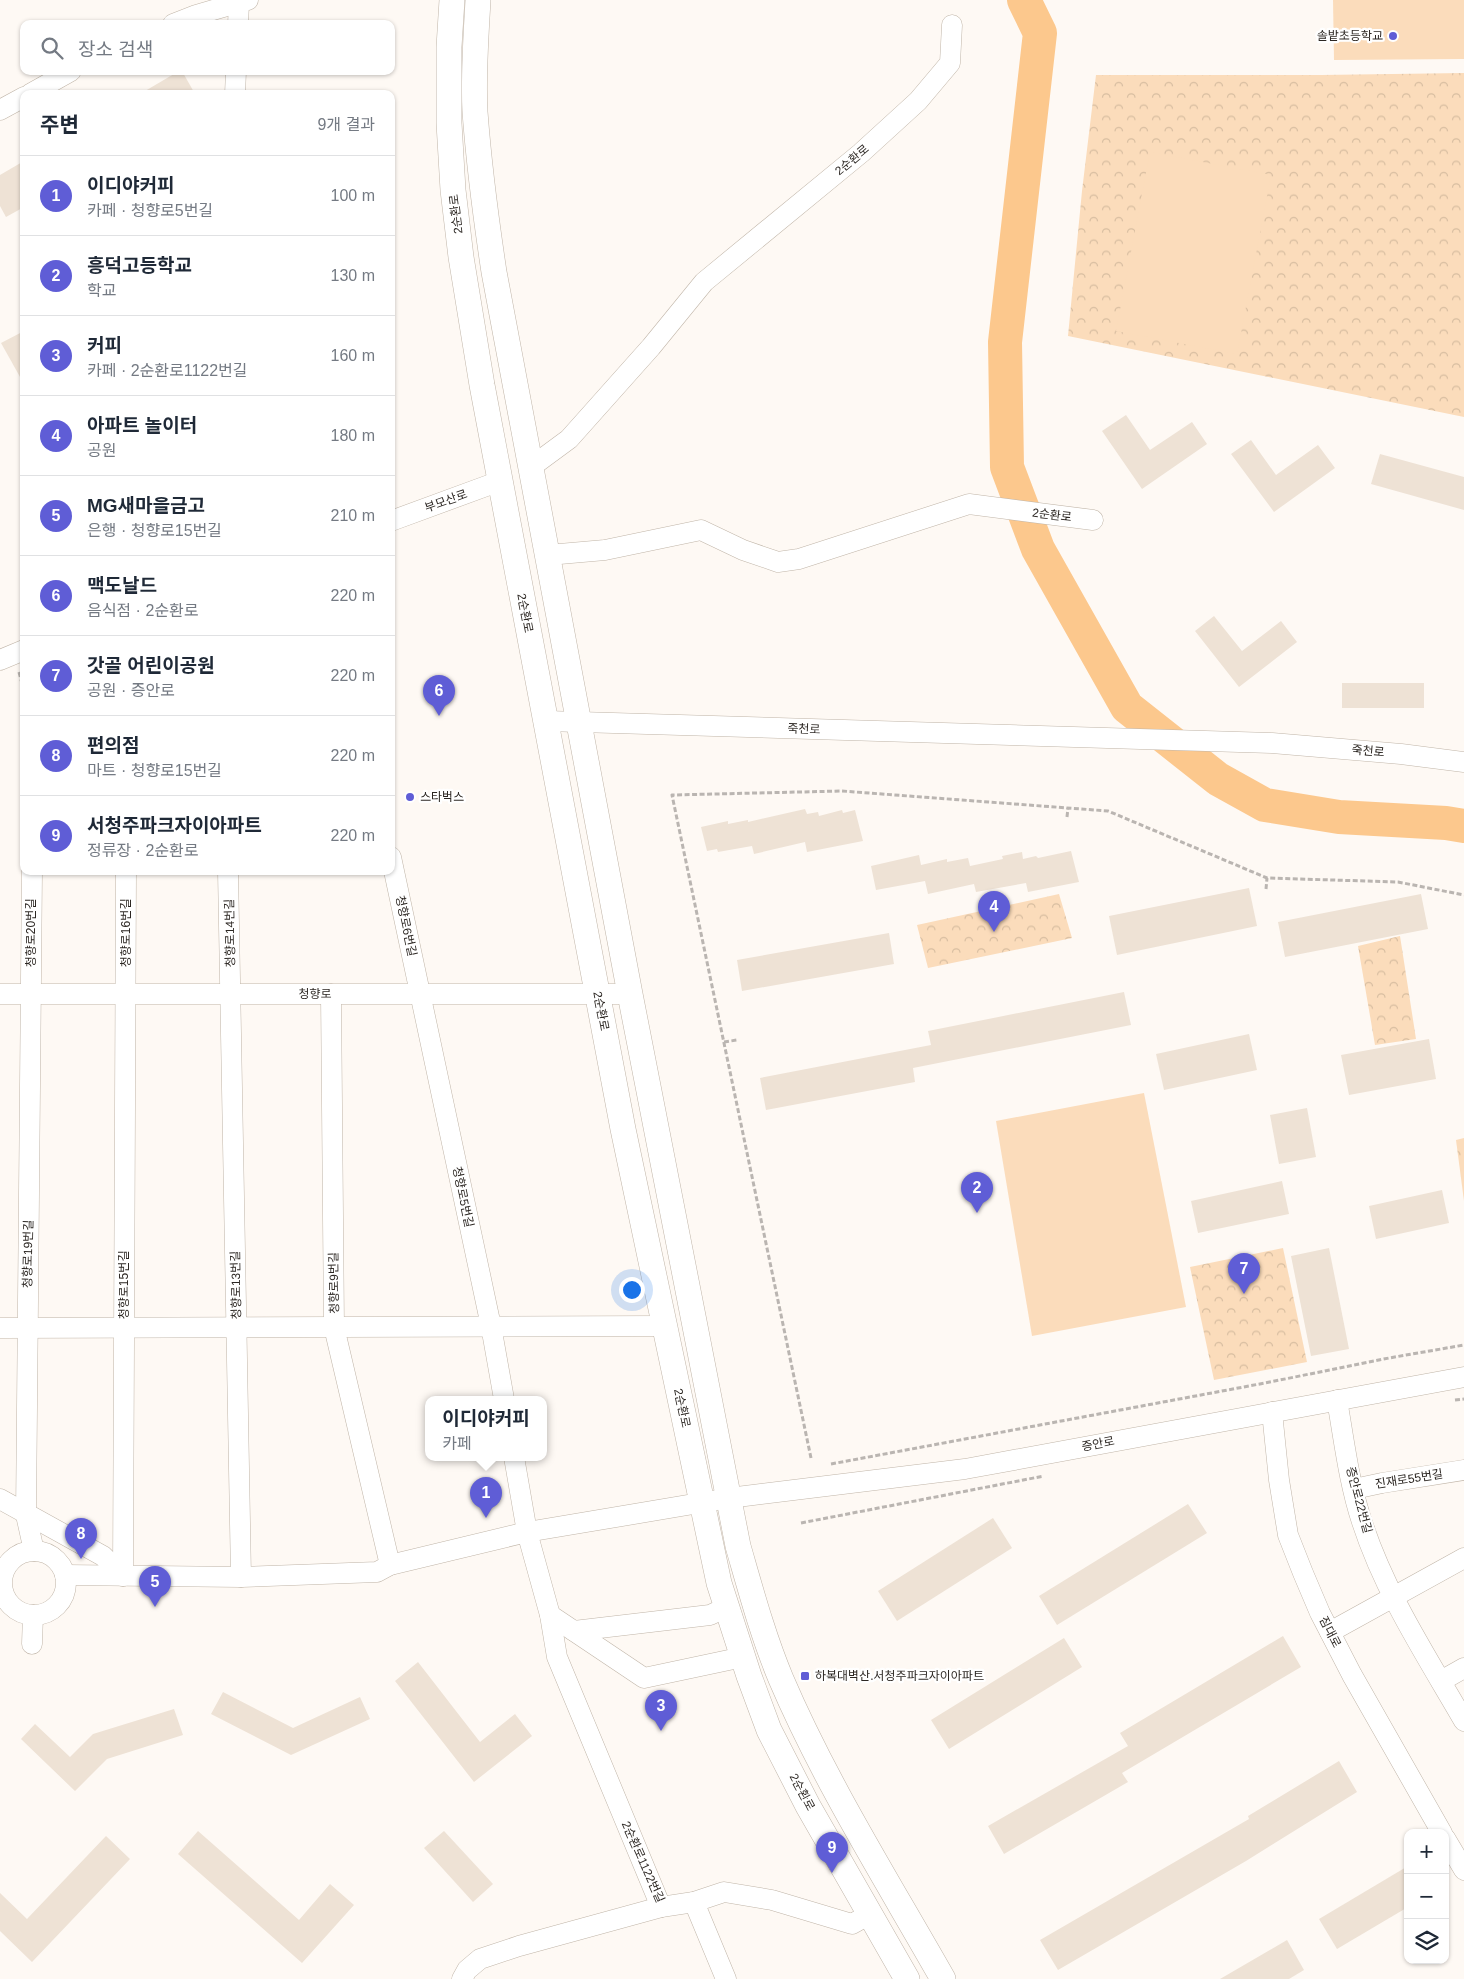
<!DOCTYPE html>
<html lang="ko">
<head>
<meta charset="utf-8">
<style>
	:root { --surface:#fff; --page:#f6f6f7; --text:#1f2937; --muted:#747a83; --line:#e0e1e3; --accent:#5f5dd6 }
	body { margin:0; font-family:Helvetica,"Noto Sans KR",sans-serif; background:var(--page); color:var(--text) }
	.controls { position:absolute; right:15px; bottom:15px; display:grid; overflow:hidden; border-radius:10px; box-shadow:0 1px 4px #0004 }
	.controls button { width:45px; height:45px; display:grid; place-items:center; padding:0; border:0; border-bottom:1px solid var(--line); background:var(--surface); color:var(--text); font:25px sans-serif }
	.you { position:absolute; left:631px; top:1289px; width:18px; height:18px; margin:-12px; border:4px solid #fff; border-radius:50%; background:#1a73e8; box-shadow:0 0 0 8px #1a73e833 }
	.badge { display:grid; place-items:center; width:32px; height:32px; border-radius:50%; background:var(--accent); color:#fff; font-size:16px; font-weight:700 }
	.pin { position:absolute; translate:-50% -41px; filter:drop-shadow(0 1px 2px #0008) }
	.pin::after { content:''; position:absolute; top:26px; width:18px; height:15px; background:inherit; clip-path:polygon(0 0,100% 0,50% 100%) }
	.popup { position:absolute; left:425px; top:1396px; width:122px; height:65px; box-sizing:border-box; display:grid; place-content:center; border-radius:10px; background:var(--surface); filter:drop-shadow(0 1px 4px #0005); font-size:16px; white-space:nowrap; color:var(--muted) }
	.popup b { font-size:19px; color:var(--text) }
	.popup::after { content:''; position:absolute; left:50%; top:100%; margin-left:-10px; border:10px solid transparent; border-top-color:var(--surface) }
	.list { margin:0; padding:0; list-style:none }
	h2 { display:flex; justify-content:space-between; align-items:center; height:65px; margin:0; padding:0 20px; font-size:21px }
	h2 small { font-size:16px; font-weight:400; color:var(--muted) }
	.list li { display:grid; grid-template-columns:32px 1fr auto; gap:15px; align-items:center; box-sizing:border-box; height:80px; padding:0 20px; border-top:1px solid var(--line) }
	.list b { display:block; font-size:19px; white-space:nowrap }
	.list p { margin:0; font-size:16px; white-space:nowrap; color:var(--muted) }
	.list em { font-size:16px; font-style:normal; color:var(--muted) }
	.icon { flex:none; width:28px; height:28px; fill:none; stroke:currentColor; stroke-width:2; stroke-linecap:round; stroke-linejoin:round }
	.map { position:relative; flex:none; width:1464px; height:1979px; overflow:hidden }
	.search { position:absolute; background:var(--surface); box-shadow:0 1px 4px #0004; left:20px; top:20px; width:375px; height:55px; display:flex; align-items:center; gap:12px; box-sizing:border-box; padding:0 18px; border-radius:10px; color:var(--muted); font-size:19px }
	.panel { position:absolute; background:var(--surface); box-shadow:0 1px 4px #0004; left:20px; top:90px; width:375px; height:785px; border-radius:10px }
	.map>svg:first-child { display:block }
	.park { fill:url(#park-crowns) }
	.pitch { fill:#fbdcbb }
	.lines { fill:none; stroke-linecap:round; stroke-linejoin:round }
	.river { stroke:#fcc88d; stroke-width:34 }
	.building { fill:#eee2d5 }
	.minor-casing { stroke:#c0b5a8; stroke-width:21 }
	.major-casing { stroke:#c0b5a8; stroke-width:26 }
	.path { stroke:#bab5b1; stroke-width:3; stroke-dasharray:5 2.5; stroke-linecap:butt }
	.minor { stroke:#fff; stroke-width:20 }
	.major { stroke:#fff; stroke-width:25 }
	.poi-dot { fill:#5f5dd6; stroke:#fff; stroke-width:2 }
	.labels { text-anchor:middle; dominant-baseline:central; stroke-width:4.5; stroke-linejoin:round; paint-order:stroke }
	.poi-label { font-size:12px; fill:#2c2723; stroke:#fff; text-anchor:start }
	.street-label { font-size:12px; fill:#2c2723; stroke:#fff }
</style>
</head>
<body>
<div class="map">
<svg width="1464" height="1979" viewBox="0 0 1464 1979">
	<defs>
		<pattern id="park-crowns" width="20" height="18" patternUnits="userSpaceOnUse" patternTransform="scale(1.25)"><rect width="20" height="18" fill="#fbdcbb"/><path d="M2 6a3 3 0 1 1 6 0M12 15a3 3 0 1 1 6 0" fill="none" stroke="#d7bda0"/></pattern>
	</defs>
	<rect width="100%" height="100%" fill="#fef9f4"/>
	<g class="park">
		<polygon points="1464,73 1464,417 1068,336 1082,191 1096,75 1321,75"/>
		<polygon points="1059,894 1072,938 928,968 917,925"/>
		<polygon points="1400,936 1416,1039 1375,1045 1358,946"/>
		<polygon points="1464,1138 1464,1201 1456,1140"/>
		<polygon points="1283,1248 1307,1362 1214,1380 1190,1267"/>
	</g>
	<g class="pitch">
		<polygon points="1333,0 1464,0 1464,59 1334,60"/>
		<polygon points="1150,152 1271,175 1237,354 1116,331"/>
		<polygon points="1144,1093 1186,1307 1032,1336 996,1121"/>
	</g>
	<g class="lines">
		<polyline class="river" points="1024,0 1040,33 1005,342 1007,467 1038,549 1127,707 1218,779 1265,805 1339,817 1446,823 1464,826"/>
	</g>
	<g class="building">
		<polygon points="179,71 182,71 195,94 140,94"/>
		<polygon points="24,161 24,207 6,217 0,206 0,175"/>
		<polygon points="24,331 24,384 1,343"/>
		<polygon points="1126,415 1150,450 1192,422 1207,444 1142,489 1102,431"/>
		<polygon points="1251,440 1276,475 1318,445 1335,468 1274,512 1231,454"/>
		<polygon points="1380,454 1464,477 1464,510 1371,484"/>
		<polygon points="1214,616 1242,651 1281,621 1297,642 1239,687 1195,631"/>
		<rect x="1342" y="683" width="82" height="25"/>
		<polygon points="805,809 807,814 818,812 819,816 842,810 843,813 855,810 863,841 807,852 805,842 754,854 752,846 718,852 717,849 707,851 701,827 728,821 728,824 748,820 748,822"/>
		<polygon points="1071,851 1079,882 1028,892 1026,883 976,892 974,884 928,894 925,881 876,890 871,866 919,855 921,865 947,859 947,862 968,858 970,866 1003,859 1002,856 1022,852 1023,859 1036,856 1038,858"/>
		<polygon points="1249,888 1257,926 1117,955 1109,916"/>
		<polygon points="1421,894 1428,929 1285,957 1278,922"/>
		<polygon points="889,933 894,964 742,991 737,960"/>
		<polygon points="1124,992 1131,1025 913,1068 915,1082 766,1110 760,1078 931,1045 928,1031"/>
		<polygon points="1249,1034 1257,1070 1164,1090 1156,1054"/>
		<polygon points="1429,1039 1436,1079 1349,1095 1341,1055"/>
		<polygon points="1307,1108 1316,1157 1279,1164 1270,1115"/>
		<polygon points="1282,1181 1289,1214 1198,1233 1191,1201"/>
		<polygon points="1442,1190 1449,1223 1376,1239 1369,1206"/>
		<polygon points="1329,1248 1349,1349 1311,1356 1291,1256"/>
		<polygon points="1188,1504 1207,1533 1057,1625 1039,1596"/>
		<polygon points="993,1518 1012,1548 897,1621 878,1591"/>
		<polygon points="1283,1636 1301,1667 1122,1773 1128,1782 1004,1854 988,1826 1128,1746 1120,1733"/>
		<polygon points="1064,1638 1082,1667 949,1749 931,1720"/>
		<polygon points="418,1662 480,1742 515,1714 532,1736 474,1782 395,1681"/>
		<polygon points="223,1692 293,1728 360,1697 370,1719 291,1755 211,1714"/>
		<polygon points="174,1709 183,1735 107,1759 75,1791 21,1739 35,1724 70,1757 93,1734"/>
		<polygon points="1339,1761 1357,1792 1246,1861 1058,1970 1040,1940 1249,1819 1248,1816"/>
		<polygon points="198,1831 299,1920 330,1884 354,1905 302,1963 178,1854"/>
		<polygon points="444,1831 493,1884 473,1902 424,1848"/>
		<polygon points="106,1836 130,1859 32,1962 0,1931 0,1893 27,1919"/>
		<polygon points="1408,1866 1408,1907 1337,1949 1319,1919"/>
		<polygon points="1287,1940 1304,1970 1289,1979 1220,1979"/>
	</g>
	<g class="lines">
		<g class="minor-casing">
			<g id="minor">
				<polyline points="173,24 196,15 248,0"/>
				<polyline points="238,24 239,3"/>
				<polyline points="30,94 71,71"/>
				<polyline points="235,94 236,71"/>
				<polyline points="0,110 24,97"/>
				<polyline points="531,467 569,439 651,347 704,282 861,153 918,101 950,63 952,25"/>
				<polyline points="391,521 500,481"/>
				<polyline points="548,555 605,550 701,530 743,550 778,562 799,559 969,504 1093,520"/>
				<polyline points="0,660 24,650"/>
				<polyline points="546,721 1272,743 1401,754 1464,762"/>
				<polyline points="391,857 491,1326 504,1399"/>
				<polyline points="32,871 26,1515 34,1551"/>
				<polyline points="228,871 241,1577"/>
				<polyline points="0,994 630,994"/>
				<polyline points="331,994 334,1327 390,1565"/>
				<polyline points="0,1328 665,1326"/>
				<path d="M1337 1400C1344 1440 1349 1483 1362 1522 1385 1593 1427 1657 1464 1721"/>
				<polyline points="1272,1412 1279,1480 1288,1535 1303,1573 1320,1613 1352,1675 1442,1833"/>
				<polyline points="514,1457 527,1532 550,1615 557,1657 661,1907 694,1902 724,1892 772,1900 852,1924 870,1914"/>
				<polyline points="1354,1489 1382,1483 1464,1470"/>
				<polyline points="0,1499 103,1556 123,1576"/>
				<circle cx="34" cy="1583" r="32"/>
				<polyline points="65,1575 241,1577 377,1572 390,1565 527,1532 729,1498 965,1469 1464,1377"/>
				<polyline points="123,1576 126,871"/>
				<polyline points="550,1615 644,1678 743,1657"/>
				<polyline points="574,1631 710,1615 727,1607"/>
				<polyline points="1330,1632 1464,1558"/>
				<polyline points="32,1644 33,1615"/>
				<polyline points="1441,1681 1464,1668"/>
				<polyline points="1445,1838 1464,1870"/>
				<polyline points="694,1902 726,1979"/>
				<polyline points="462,1979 467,1970 480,1959 519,1946 661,1907"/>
			</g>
		</g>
		<g class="major-casing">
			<g id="major">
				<polyline points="452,0 449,47 449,123 453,190 461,257 482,385 623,1129 719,1583 749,1676 769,1730 808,1806 907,1979"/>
				<path d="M478 0C476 37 473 75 475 112 479 165 486 219 494 272L630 994 738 1546C751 1591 763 1636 781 1679 825 1782 888 1882 943 1979"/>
			</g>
		</g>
		<g class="path">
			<polyline points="19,672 24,691"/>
			<polyline points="1067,817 1068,808"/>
			<polyline points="1266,889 1267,878"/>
			<polyline points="724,1042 737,1040"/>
			<polyline points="1455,1400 1464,1399"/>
			<polyline points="811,1458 672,795 842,791 1108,811 1267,878 1398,882 1464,895"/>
			<polyline points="831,1464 1265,1383 1389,1358 1464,1345"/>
			<polyline points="801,1523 1044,1476"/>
		</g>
		<use href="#minor" class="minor"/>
		<use href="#major" class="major"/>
	</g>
	<g class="poi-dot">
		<circle cx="1393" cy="36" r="5"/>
		<circle cx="410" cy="797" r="5"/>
		<rect x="800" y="1671" width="10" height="10" rx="2.5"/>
	</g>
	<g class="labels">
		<g class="poi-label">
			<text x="1383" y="36" text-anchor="end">솔밭초등학교</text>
			<text x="420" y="797">스타벅스</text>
			<text x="815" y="1676">하복대벽산.서청주파크자이아파트</text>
		</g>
		<g class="street-label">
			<text transform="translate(852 160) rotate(-40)">2순환로</text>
			<text transform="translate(456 214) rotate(-97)">2순환로</text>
			<text transform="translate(446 501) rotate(-20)">부모산로</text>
			<text transform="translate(1052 515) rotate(7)">2순환로</text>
			<text transform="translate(525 613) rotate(79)">2순환로</text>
			<text transform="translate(804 729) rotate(2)">죽천로</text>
			<text transform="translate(1368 751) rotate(5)">죽천로</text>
			<text transform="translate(406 926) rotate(78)">청향로6번길</text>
			<text transform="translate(31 933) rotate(-90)">청향로20번길</text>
			<text transform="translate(126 933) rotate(-90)">청향로16번길</text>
			<text transform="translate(230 933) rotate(-91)">청향로14번길</text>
			<text x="315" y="994">청향로</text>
			<text transform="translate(601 1011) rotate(79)">2순환로</text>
			<text transform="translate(463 1197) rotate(78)">청향로5번길</text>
			<text transform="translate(28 1254) rotate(-89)">청향로19번길</text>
			<text transform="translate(334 1283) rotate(-91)">청향로9번길</text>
			<text transform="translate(124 1285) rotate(-90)">청향로15번길</text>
			<text transform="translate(236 1285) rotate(-91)">청향로13번길</text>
			<text transform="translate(682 1408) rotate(78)">2순환로</text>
			<text transform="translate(1098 1444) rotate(-11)">증안로</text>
			<text transform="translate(1409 1479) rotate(-9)">진재로55번길</text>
			<text transform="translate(1359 1500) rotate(75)">증안로22번길</text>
			<text transform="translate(1330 1632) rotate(63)">짐대로</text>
			<text transform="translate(802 1792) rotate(62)">2순환로</text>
			<text transform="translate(643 1862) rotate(66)">2순환로1122번길</text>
		</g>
	</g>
</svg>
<div class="controls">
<button>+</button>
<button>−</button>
<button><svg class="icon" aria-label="layers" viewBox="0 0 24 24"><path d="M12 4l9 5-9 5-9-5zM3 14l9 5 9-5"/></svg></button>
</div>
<div class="you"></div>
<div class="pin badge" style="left:486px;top:1518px">1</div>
<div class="popup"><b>이디야커피</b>카페</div>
<div class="pin badge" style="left:977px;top:1213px">2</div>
<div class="pin badge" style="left:661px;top:1731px">3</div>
<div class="pin badge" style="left:994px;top:932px">4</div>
<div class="pin badge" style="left:155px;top:1607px">5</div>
<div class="pin badge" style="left:439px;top:716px">6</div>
<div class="pin badge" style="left:1244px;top:1294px">7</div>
<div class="pin badge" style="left:81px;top:1559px">8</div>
<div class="pin badge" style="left:832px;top:1873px">9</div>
<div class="search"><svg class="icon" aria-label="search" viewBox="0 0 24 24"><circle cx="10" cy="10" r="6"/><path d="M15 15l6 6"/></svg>장소 검색</div>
<section class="panel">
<h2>주변<small>9개 결과</small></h2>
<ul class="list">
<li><span class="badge">1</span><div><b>이디야커피</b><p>카페 · 청향로5번길</p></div><em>100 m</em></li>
<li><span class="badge">2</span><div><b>흥덕고등학교</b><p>학교</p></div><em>130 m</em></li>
<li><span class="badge">3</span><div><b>커피</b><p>카페 · 2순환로1122번길</p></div><em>160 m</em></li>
<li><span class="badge">4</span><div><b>아파트 놀이터</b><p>공원</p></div><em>180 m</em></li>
<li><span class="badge">5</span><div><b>MG새마을금고</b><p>은행 · 청향로15번길</p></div><em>210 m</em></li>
<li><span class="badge">6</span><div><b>맥도날드</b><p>음식점 · 2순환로</p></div><em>220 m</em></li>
<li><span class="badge">7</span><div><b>갓골 어린이공원</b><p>공원 · 증안로</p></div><em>220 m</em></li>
<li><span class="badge">8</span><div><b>편의점</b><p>마트 · 청향로15번길</p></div><em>220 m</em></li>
<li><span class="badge">9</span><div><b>서청주파크자이아파트</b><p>정류장 · 2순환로</p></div><em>220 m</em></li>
</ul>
</section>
</div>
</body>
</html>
